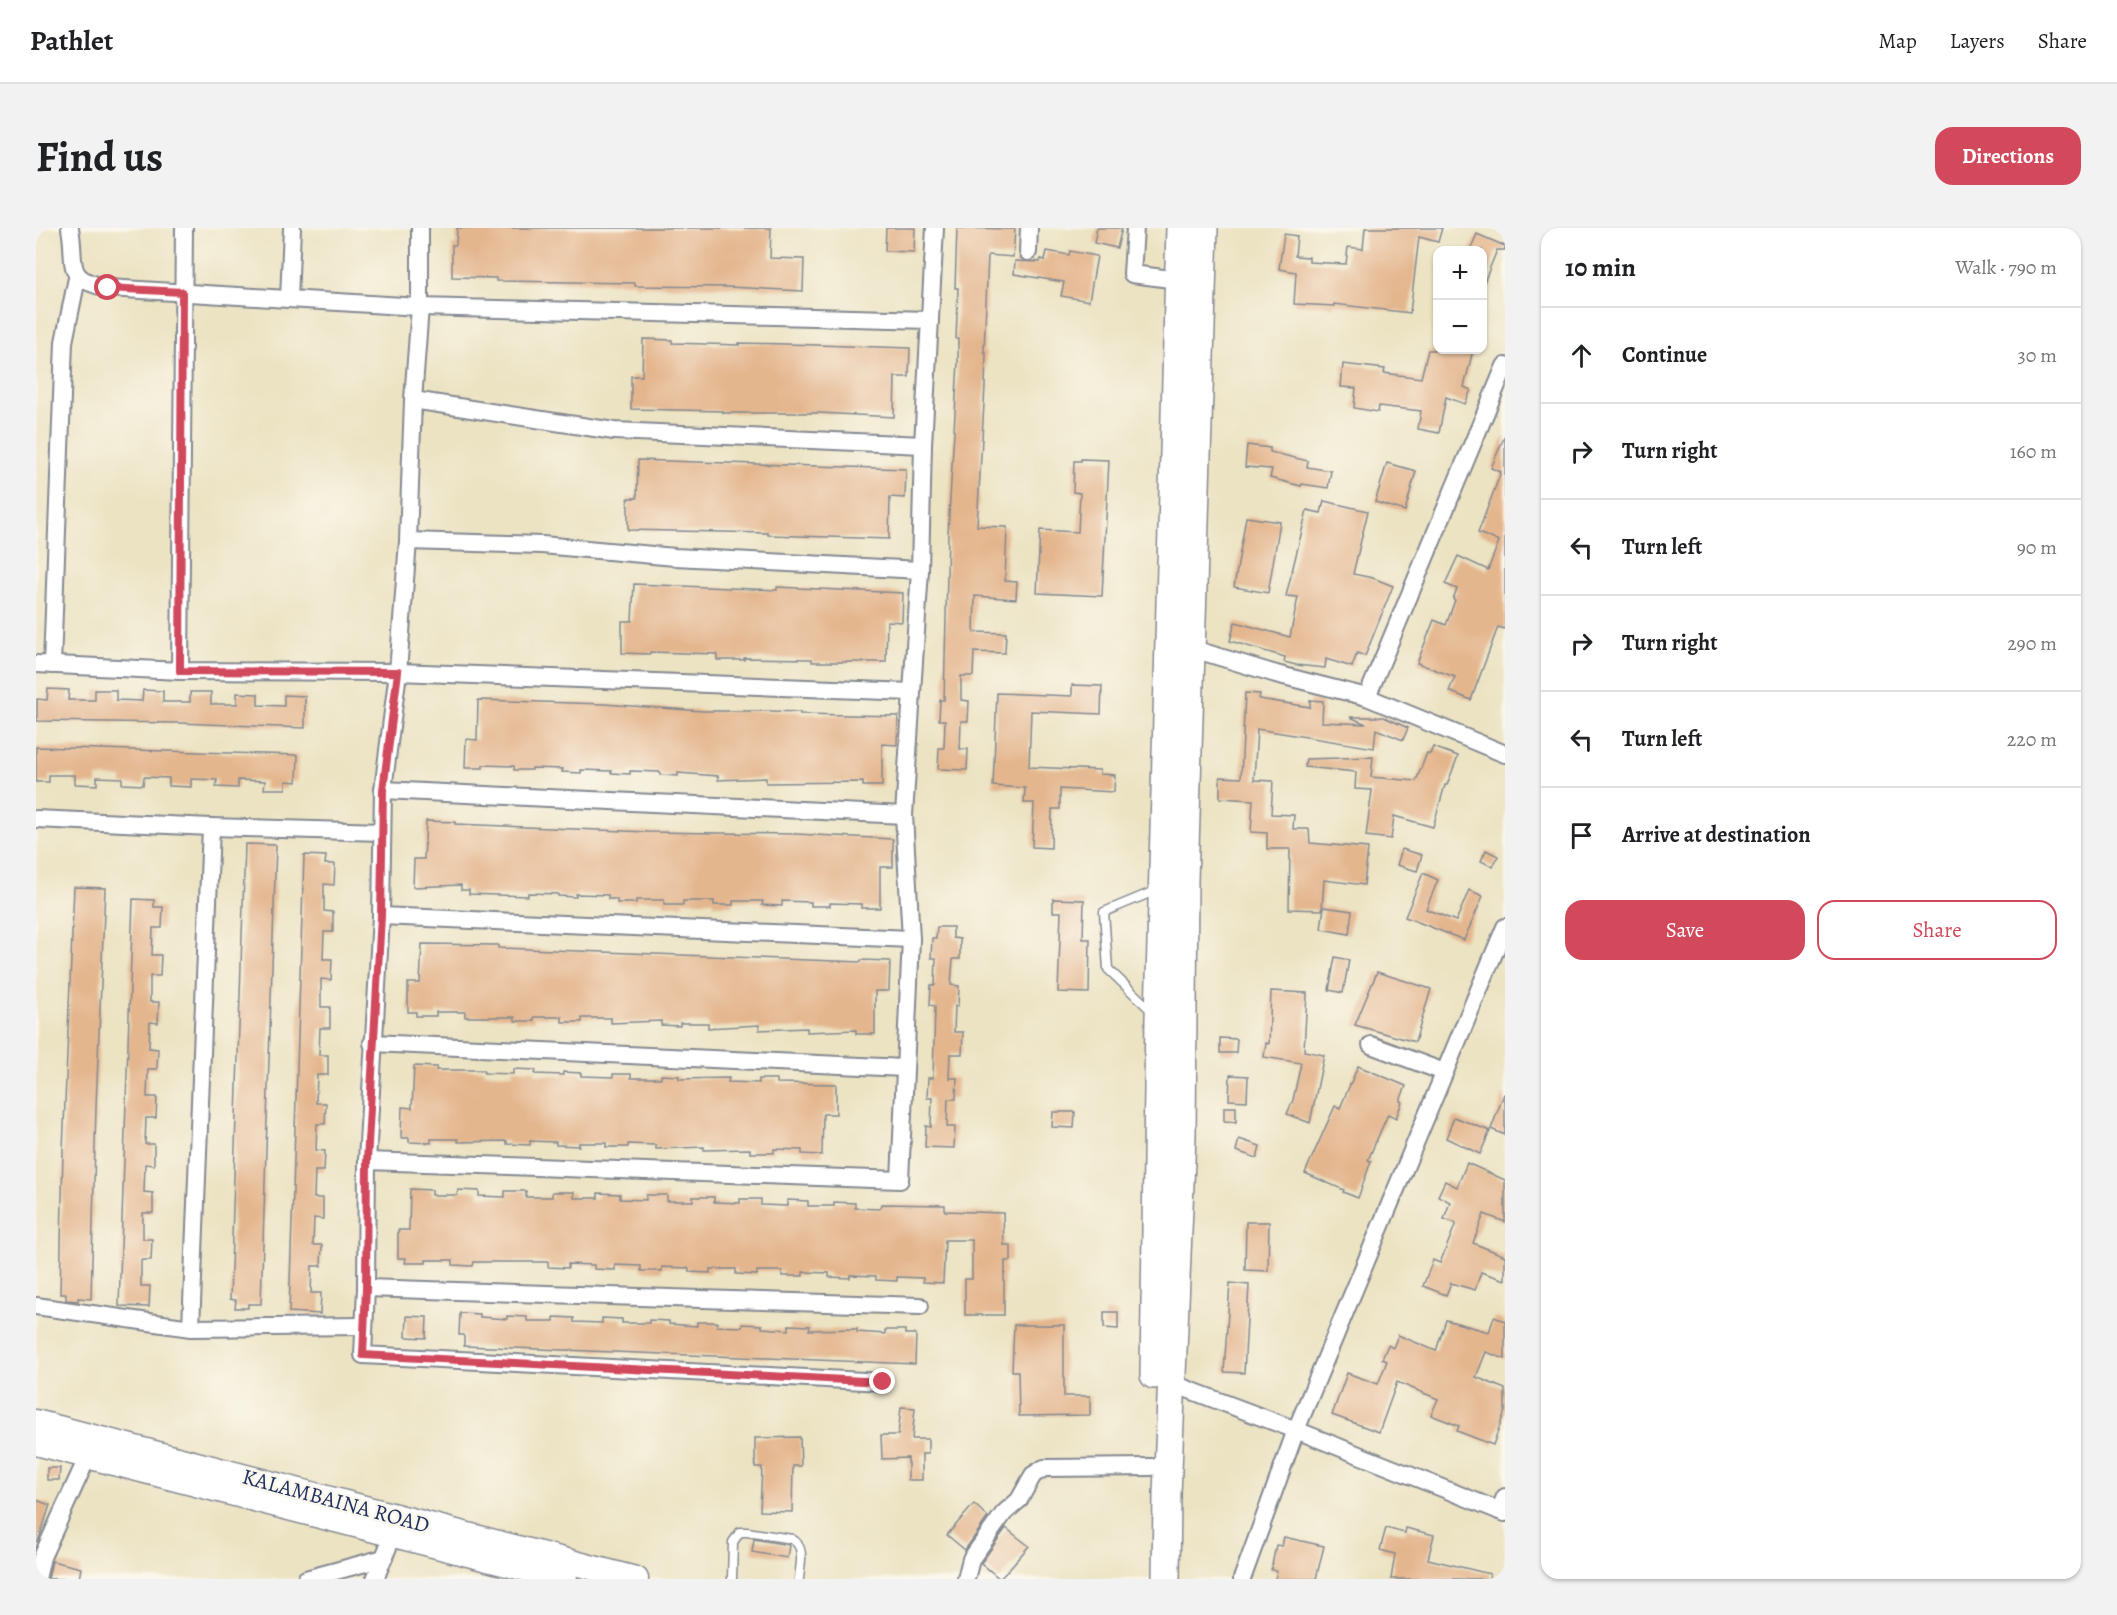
<!DOCTYPE html>
<html lang="en">
<head>
<meta charset="utf-8">
<style>
	:root { --surface:#fff; --page:#f2f2f2; --text:#202124; --muted:#757577; --line:#e0e0e0; --accent:#d1495b }
	body { margin:0; font-family:Alegreya,serif; background:var(--page); color:var(--text) }
	.controls { position:absolute; right:18px; top:18px; display:grid; overflow:hidden; border-radius:12px; box-shadow:0 2px 4px #0004 }
	.controls button { width:54px; height:54px; display:grid; place-items:center; padding:0; border:0; border-bottom:2px solid var(--line); background:var(--surface); color:var(--text); font:30px sans-serif }
	.stop { position:absolute; width:18px; height:18px; margin:-14px; border:4px solid #d1495b; border-radius:50%; background:#fff }
	.stop.end { background:#d1495b; border-color:#fff; box-shadow:0 2px 6px #0008 }
	.list { margin:0; padding:0; list-style:none }
	h2 { display:flex; justify-content:space-between; align-items:center; height:78px; margin:0; padding:0 24px; font-size:26px }
	h2 small { font-size:20px; font-weight:400; color:var(--muted) }
	.list li { display:grid; grid-template-columns:39px 1fr auto; gap:18px; align-items:center; box-sizing:border-box; height:96px; padding:0 24px; border-top:2px solid var(--line) }
	.list b { display:block; font-size:22px; white-space:nowrap }
	.list em { font-size:20px; font-style:normal; color:var(--muted) }
	.actions { display:flex; gap:12px; padding:18px 24px }
	.actions a { flex:1; padding:14px 0; border:2px solid var(--accent); border-radius:18px; text-align:center; font-size:21px; color:var(--accent) }
	.actions .main { background:var(--accent); color:#fff }
	.icon { flex:none; width:33px; height:33px; fill:none; stroke:currentColor; stroke-width:2; stroke-linecap:round; stroke-linejoin:round }
	.map { position:relative; flex:none; width:1469px; height:1351px; overflow:hidden; border-radius:18px }
	header { display:flex; align-items:center; gap:36px; box-sizing:border-box; height:84px; padding:0 30px; background:var(--surface); border-bottom:2px solid var(--line) }
	header strong { font-size:28px }
	nav { display:flex; gap:33px; margin-inline-start:auto; font-size:21px }
	.intro { display:flex; align-items:center; justify-content:space-between; box-sizing:border-box; height:144px; padding:0 36px }
	h1 { margin:0; font-size:42px }
	.button { padding:15px 27px; border-radius:18px; background:var(--accent); color:#fff; font-size:21px; font-weight:700 }
	main { display:flex; gap:36px; padding:0 36px }
	aside { flex:1; background:var(--surface); border-radius:18px; box-shadow:0 2px 4px #0004 }
	.map>svg:first-child { display:block }
	.building { fill:#e4b68e }
	.lines { fill:none; stroke-linecap:round; stroke-linejoin:round }
	.service-casing { stroke:#848990; stroke-width:11 }
	.minor-casing { stroke:#848990; stroke-width:20 }
	.secondary-casing { stroke:#848990; stroke-width:27 }
	.primary-casing { stroke:#848990; stroke-width:30 }
	.service { stroke:#fff; stroke-width:8 }
	.minor { stroke:#fff; stroke-width:16 }
	.secondary { stroke:#fff; stroke-width:24 }
	.primary { stroke:#fff; stroke-width:27 }
	.route { stroke:#d1495b; stroke-width:8 }
	.labels { text-anchor:middle; dominant-baseline:central; stroke-width:5; stroke-linejoin:round; paint-order:stroke }
	.street-label { font-size:22px; fill:#1b2f5e; stroke:#fbf7ec }
</style>
</head>
<body>
<header>
<strong>Pathlet</strong>
<nav><a>Map</a><a>Layers</a><a>Share</a></nav>
</header>
<div class="intro"><h1>Find us</h1><a class="button">Directions</a></div>
<main>
<div class="map">
<svg width="1469" height="1351" viewBox="0 0 1469 1351">
	<rect width="100%" height="100%" fill="#fbf7ec"/>
	<filter id="ink" filterUnits="userSpaceOnUse"><feTurbulence type="fractalNoise" baseFrequency=".0167" numOctaves="2"/><feDisplacementMap in="SourceGraphic" scale="12" xChannelSelector="R" yChannelSelector="G"/><feConvolveMatrix kernelMatrix="1 2 1 2 8 2 1 2 1" color-interpolation-filters="sRGB"/></filter>
	<filter id="wash" filterUnits="userSpaceOnUse"><feTurbulence type="fractalNoise" baseFrequency=".008" numOctaves="4" result="noise"/><feDisplacementMap in="SourceGraphic" scale="24" xChannelSelector="R" yChannelSelector="G"/><feGaussianBlur stdDeviation="1.35" result="paint"/><feColorMatrix in="noise" values="0 0 0 0 0 0 0 0 0 0 0 0 0 0 0 0 0 1.4 0 .05"/><feComposite in="paint" operator="in"/></filter>
	<g filter="url(#wash)">
		<rect width="100%" height="100%" fill="#ece3c3"/>
		<g id="blocks">
			<g class="building">
				<polygon points="421,0 735,0 734,30 768,31 767,63 693,59 599,58 599,55 460,53 460,50 416,49 416,17 420,17"/>
				<polygon points="850,0 879,0 878,24 849,23"/>
				<polygon points="921,0 979,1 977,29 952,27 948,124 950,125 949,158 941,298 971,299 969,353 981,354 980,371 939,368 938,404 970,405 969,425 938,424 937,448 925,448 925,472 933,473 932,493 925,493 924,521 932,521 931,542 902,541 903,520 908,520 909,492 903,492 904,472 908,472 912,305 922,134 922,111 920,111 922,60 919,60"/>
				<polygon points="1061,0 1086,0 1081,20 1058,15"/>
				<polygon points="1329,0 1406,0 1402,14 1383,9 1374,85 1298,76 1298,78 1258,76 1260,44 1243,41 1248,6 1261,8 1259,28 1273,29 1273,34 1310,36 1312,19 1327,21"/>
				<polygon points="1441,6 1469,18 1469,22 1461,22 1447,57 1446,22 1434,22"/>
				<polygon points="1011,23 1033,27 1034,23 1061,28 1053,73 1025,68 1028,54 978,46 979,33 1004,34 1005,31 1009,32"/>
				<polygon points="607,111 636,112 636,115 703,117 703,115 750,116 874,120 873,149 859,149 858,189 783,185 687,185 687,183 595,181 595,148 606,148"/>
				<polygon points="1392,122 1437,122 1428,159 1435,162 1429,176 1410,169 1403,205 1382,201 1385,183 1343,178 1342,184 1318,180 1320,160 1305,159 1307,136 1349,141 1348,145 1385,150"/>
				<polygon points="1469,207 1469,401 1462,399 1435,472 1413,463 1419,449 1381,435 1398,392 1410,397 1419,372 1417,371 1421,361 1409,356 1422,328 1452,342 1463,313 1442,305 1465,244 1455,240"/>
				<polygon points="1211,217 1234,220 1234,224 1272,233 1271,239 1295,243 1292,260 1266,256 1265,258 1234,250 1236,241 1209,239"/>
				<polygon points="1045,231 1073,232 1066,368 1001,365 1004,302 1042,304 1044,265 1037,264 1038,233 1045,233"/>
				<polygon points="602,232 870,241 869,270 854,269 853,311 732,307 732,305 592,302 592,270 601,270"/>
				<polygon points="1351,235 1380,243 1369,283 1339,274"/>
				<polygon points="1288,273 1332,283 1317,346 1337,350 1357,358 1329,428 1321,425 1316,439 1290,431 1289,440 1260,437 1248,434 1249,429 1194,413 1199,394 1254,409 1262,369 1250,368 1271,282 1285,285"/>
				<polygon points="1210,289 1244,294 1232,365 1198,359"/>
				<polygon points="598,356 741,362 741,359 867,365 866,394 851,393 850,434 776,434 776,431 708,430 708,432 681,432 681,426 614,424 614,426 586,425 586,393 596,393"/>
				<polygon points="1036,457 1066,458 1065,486 995,483 993,539 1064,542 1064,546 1079,547 1078,564 1024,561 1024,581 1016,581 1015,620 996,619 998,575 988,575 989,560 957,558 961,465 1036,468"/>
				<polygon points="12,461 33,462 32,472 59,472 59,462 80,462 80,472 106,473 107,462 127,463 127,474 154,474 154,464 175,464 175,476 201,476 201,465 222,466 222,477 248,478 248,467 269,468 269,500 143,495 1,493 1,471 11,472"/>
				<polygon points="1209,465 1224,466 1223,471 1274,479 1274,472 1287,473 1286,494 1330,496 1314,489 1348,489 1372,500 1367,512 1340,501 1338,520 1221,501 1218,552 1237,553 1235,586 1258,587 1257,601 1273,601 1274,615 1332,620 1328,657 1288,652 1286,682 1253,681 1254,621 1231,621 1231,605 1215,604 1217,572 1184,570 1184,549 1205,550"/>
				<polygon points="442,472 568,476 667,483 735,483 764,484 764,486 862,488 861,517 846,516 846,558 827,558 827,554 730,555 730,550 682,552 682,548 642,545 642,548 624,547 624,544 594,543 594,546 575,545 576,543 545,542 545,545 526,544 527,541 496,540 496,542 478,542 478,538 447,537 447,540 429,540 430,511 441,512"/>
				<polygon points="0,519 262,527 261,554 250,553 250,561 228,561 229,553 202,552 202,560 180,559 181,552 155,551 155,559 133,558 133,550 108,549 107,557 86,556 86,550 61,549 61,557 39,556 39,547 13,547 13,554 0,554"/>
				<polygon points="1397,519 1422,528 1411,557 1409,557 1397,599 1358,588 1355,611 1330,608 1336,562 1319,561 1320,544 1269,539 1270,531 1337,529 1335,549 1380,553 1391,525 1394,526"/>
				<polygon points="390,593 419,594 419,596 612,604 760,606 857,611 857,639 844,639 844,680 825,680 825,676 794,675 794,678 775,678 775,674 746,673 746,678 726,677 727,673 697,673 697,677 678,677 678,673 647,673 647,677 628,677 628,672 600,672 600,675 581,675 581,671 572,671 572,667 540,666 540,669 522,668 522,666 492,665 492,668 433,666 433,662 425,662 425,657 377,659 378,631 388,631"/>
				<polygon points="209,616 240,617 225,1076 212,1076 212,1080 199,1080 200,1072 194,1071"/>
				<polygon points="1366,621 1386,627 1381,643 1361,637"/>
				<polygon points="1450,622 1462,628 1457,639 1445,633"/>
				<polygon points="268,627 290,628 289,636 299,636 298,657 288,656 288,683 297,684 297,704 288,704 287,731 296,731 295,752 285,751 285,779 294,779 294,800 284,800 283,827 292,827 292,847 281,847 280,875 290,875 289,896 281,896 280,922 289,923 288,943 279,943 278,970 287,970 287,991 278,990 277,1017 286,1017 285,1038 276,1038 275,1065 285,1065 284,1086 253,1084"/>
				<polygon points="1387,645 1402,652 1390,681 1420,693 1433,662 1447,668 1428,712 1369,689"/>
				<polygon points="38,659 69,660 60,879 55,1071 42,1070 42,1073 30,1072 30,1066 24,1066 27,922"/>
				<polygon points="97,671 118,672 118,679 127,679 126,700 117,700 116,727 125,727 124,748 114,748 114,774 123,774 122,795 114,794 113,820 122,821 121,841 112,841 111,869 121,869 120,890 110,890 109,916 118,916 118,937 109,936 108,964 117,965 117,985 107,985 107,1011 116,1011 115,1032 105,1032 105,1058 114,1058 113,1079 83,1078"/>
				<polygon points="1017,671 1048,672 1047,711 1054,711 1053,765 1022,764 1025,684 1017,684"/>
				<polygon points="1288,679 1316,683 1313,706 1285,701"/>
				<polygon points="901,699 917,699 917,710 924,711 924,731 917,731 915,757 923,758 922,778 919,778 918,804 927,804 926,826 914,826 913,850 921,850 920,871 912,871 911,899 919,899 918,920 889,919 890,898 895,899 896,870 891,870 892,850 897,850 899,778 894,777 895,757 899,757 900,730 895,730 896,710 900,710"/>
				<polygon points="386,716 462,717 462,720 825,734 825,732 854,733 853,763 839,763 839,806 820,806 820,802 771,804 771,800 723,802 723,797 672,800 672,795 644,795 644,798 625,797 625,793 575,795 575,790 546,790 546,794 526,794 526,789 498,789 498,793 479,793 479,789 429,789 429,784 400,784 400,788 380,788 380,784 372,784 372,755 384,755"/>
				<polygon points="1299,729 1313,732 1307,765 1293,762"/>
				<polygon points="1341,744 1395,761 1379,814 1319,797"/>
				<polygon points="1235,763 1271,765 1268,823 1288,827 1274,895 1251,886 1257,872 1265,835 1228,829 1230,815 1233,816"/>
				<polygon points="1184,810 1201,811 1200,825 1184,825"/>
				<polygon points="378,838 401,839 400,842 448,842 448,845 477,846 477,841 500,842 499,846 527,847 527,844 545,845 545,848 577,849 577,846 595,846 595,850 625,850 625,847 643,848 643,851 693,850 692,854 723,855 723,851 741,851 741,855 800,856 800,886 787,886 786,927 766,926 766,922 738,921 738,925 714,925 714,921 668,922 668,919 620,921 620,917 592,916 592,919 570,919 570,915 543,915 543,918 520,917 520,914 494,913 494,917 471,916 471,913 422,914 422,911 395,911 395,915 373,914 373,910 365,910 366,879 376,880"/>
				<polygon points="1322,838 1370,858 1364,873 1366,874 1360,890 1352,886 1332,932 1335,933 1322,970 1307,964 1308,962 1269,945 1299,878 1304,880"/>
				<polygon points="1194,847 1212,848 1211,873 1193,872"/>
				<polygon points="1468,866 1469,866 1469,907 1455,901"/>
				<polygon points="1188,879 1200,879 1200,894 1188,893"/>
				<polygon points="1017,884 1039,884 1038,900 1016,899"/>
				<polygon points="1418,889 1454,903 1444,926 1410,910"/>
				<polygon points="1203,911 1224,918 1221,930 1200,923"/>
				<polygon points="1431,935 1469,952 1469,994 1448,986 1437,1015 1469,1028 1469,1052 1445,1044 1439,1062 1415,1055 1410,1067 1387,1058 1397,1032 1404,1035 1420,995 1408,991 1414,974 1402,968 1409,953 1421,959"/>
				<polygon points="374,961 396,962 396,967 421,967 422,962 443,963 443,968 469,969 469,963 490,963 490,969 516,969 516,964 538,964 538,970 562,970 562,965 584,966 584,971 610,972 610,967 631,967 631,973 657,973 657,969 678,969 678,974 704,975 704,971 725,971 725,977 751,978 751,972 772,973 772,978 798,978 798,974 819,975 819,980 844,981 845,976 909,977 909,983 967,985 968,1017 975,1017 975,1033 969,1033 969,1045 968,1045 968,1087 929,1087 929,1051 936,1051 936,1012 909,1012 907,1055 887,1054 887,1050 861,1049 861,1053 840,1052 840,1048 814,1047 814,1050 793,1049 793,1045 767,1044 767,1048 746,1048 746,1043 721,1043 721,1047 700,1046 700,1041 674,1041 674,1045 653,1044 653,1040 626,1039 626,1043 605,1043 605,1038 579,1037 579,1042 558,1041 558,1037 532,1036 532,1040 512,1039 512,1034 438,1034 437,1038 417,1037 417,1032 390,1032 390,1035 369,1035 370,1030 362,1030 362,1002 373,1002"/>
				<polygon points="1210,994 1233,994 1232,1043 1209,1042"/>
				<polygon points="1194,1055 1213,1057 1208,1145 1188,1144"/>
				<polygon points="1068,1084 1082,1084 1082,1101 1068,1100"/>
				<polygon points="424,1085 444,1086 444,1089 471,1091 471,1088 491,1089 491,1093 518,1093 518,1089 538,1090 538,1094 566,1095 566,1090 586,1091 586,1095 613,1095 613,1092 633,1093 633,1096 661,1098 661,1094 681,1094 681,1098 706,1099 706,1096 726,1097 726,1100 753,1102 753,1097 774,1098 773,1102 821,1101 821,1104 849,1106 849,1102 869,1102 869,1106 880,1106 879,1136 428,1118 428,1107 423,1107"/>
				<polygon points="371,1088 391,1089 390,1110 370,1109"/>
				<polygon points="1458,1089 1469,1093 1469,1131 1450,1124 1440,1149 1469,1161 1469,1183 1457,1217 1421,1203 1423,1198 1395,1187 1402,1171 1361,1154 1343,1204 1296,1187 1311,1145 1342,1156 1351,1133 1346,1131 1352,1117 1357,1120 1362,1107 1400,1123 1410,1092 1453,1104"/>
				<polygon points="978,1097 1028,1097 1028,1168 1054,1168 1054,1187 983,1188 982,1143 976,1143"/>
				<polygon points="865,1179 879,1180 876,1211 892,1211 892,1226 886,1226 886,1252 872,1252 872,1230 846,1231 845,1207 862,1207"/>
				<polygon points="764,1209 765,1238 757,1238 756,1284 724,1283 726,1239 719,1239 719,1210"/>
				<polygon points="11,1240 24,1240 23,1252 11,1252"/>
				<polygon points="0,1272 14,1277 2,1314 0,1313"/>
				<polygon points="938,1276 952,1289 929,1322 911,1307"/>
				<polygon points="970,1300 993,1318 964,1351 945,1335"/>
				<polygon points="1350,1300 1369,1305 1370,1300 1398,1307 1392,1331 1454,1346 1453,1351 1355,1351 1359,1326 1344,1322"/>
				<polygon points="1248,1309 1288,1318 1280,1351 1239,1351 1241,1343 1235,1342 1240,1317 1246,1318"/>
				<polygon points="718,1311 753,1317 751,1330 716,1324"/>
				<polygon points="16,1333 45,1340 43,1351 12,1351"/>
			</g>
		</g>
	</g>
	<g filter="url(#ink)">
		<use href="#blocks" fill-opacity="0" stroke="#848990" stroke-width="1.5"/>
		<g class="lines">
			<g class="service-casing">
				<g id="service">
					<polyline points="1117,784 1072,741 1068,684 1121,662"/>
					<path d="M696 1351 697 1314 704 1304H711L756 1311C770 1319 764 1337 763 1351"/>
				</g>
			</g>
			<g class="minor-casing">
				<g id="minor">
					<path d="M34 0C41 38 26 50 72 60L384 79 894 92"/>
					<polyline points="384,0 384,79 377,172 372,313 362,444 347,562 345,688 331,933 330,1060 327,1127 847,1154"/>
					<polyline points="1099,0 1096,46 1142,52"/>
					<polyline points="992,24 993,0"/>
					<polyline points="253,71 256,0"/>
					<polyline points="377,172 578,203 887,217"/>
					<polyline points="372,313 506,317 639,329 884,342"/>
					<polyline points="1154,420 1240,446 1331,469 1469,526"/>
					<polyline points="0,436 144,443 362,444 876,464"/>
					<polyline points="16,437 28,114 41,50"/>
					<polyline points="144,443 148,0"/>
					<polyline points="1331,469 1469,138"/>
					<polyline points="347,562 868,587"/>
					<polyline points="0,591 175,599 346,604"/>
					<polyline points="345,688 875,711"/>
					<polyline points="336,815 868,840"/>
					<polyline points="1335,817 1408,844"/>
					<polyline points="331,933 864,952 875,711 868,587 884,342 887,217 899,0"/>
					<polyline points="330,1060 884,1078"/>
					<polyline points="0,1078 155,1100 327,1098"/>
					<polyline points="155,1100 175,599"/>
					<polyline points="1135,1155 1260,1202 1469,1285"/>
					<polyline points="1463,1283 1469,1269"/>
					<polyline points="1,1351 6,1329 52,1228"/>
					<polyline points="270,1351 348,1330"/>
					<polyline points="339,1351 357,1307"/>
					<polyline points="930,1351 935,1331 968,1285 983,1272 997,1247 1008,1240 1116,1239"/>
					<polyline points="1206,1351 1260,1202 1469,699"/>
				</g>
			</g>
			<g class="secondary-casing">
				<g id="secondary">
					<polyline points="0,1194 600,1351"/>
					<polyline points="0,1215 529,1351"/>
				</g>
			</g>
			<g class="primary-casing">
				<g id="primary">
					<polyline points="1118,1147 1123,789 1144,0"/>
					<polyline points="1130,1351 1131,1266 1146,908 1148,653 1168,0"/>
				</g>
			</g>
			<use href="#service" class="service"/>
			<use href="#minor" class="minor"/>
			<use href="#secondary" class="secondary"/>
			<use href="#primary" class="primary"/>
		</g>
	</g>
	<g class="lines" filter="url(#ink)">
		<polyline class="route" points="72,60 146,64 144,443 362,444 347,562 345,688 331,933 330,1060 327,1127 847,1154"/>
	</g>
	<g class="labels">
		<g class="street-label">
			<text transform="translate(300 1273) rotate(15)">KALAMBAINA ROAD</text>
		</g>
	</g>
</svg>
<div class="controls">
<button>+</button>
<button>−</button>
</div>
<div class="stop" style="left:72px;top:60px"></div>
<div class="stop end" style="left:847px;top:1154px"></div>
</div>
<aside>
<h2>10 min<small>Walk · 790 m</small></h2>
<ul class="list">
<li><svg class="icon" aria-label="ahead" viewBox="0 0 24 24"><path d="M12 20V5M6 11l6-6 6 6"/></svg><div><b>Continue</b></div><em>30 m</em></li>
<li><svg class="icon" aria-label="right" viewBox="0 0 24 24"><path d="M7 20v-9h11M14 6l5 5-5 5"/></svg><div><b>Turn right</b></div><em>160 m</em></li>
<li><svg class="icon" aria-label="left" viewBox="0 0 24 24"><path d="M17 20v-9H6M10 6l-5 5 5 5"/></svg><div><b>Turn left</b></div><em>90 m</em></li>
<li><svg class="icon" aria-label="right" viewBox="0 0 24 24"><path d="M7 20v-9h11M14 6l5 5-5 5"/></svg><div><b>Turn right</b></div><em>290 m</em></li>
<li><svg class="icon" aria-label="left" viewBox="0 0 24 24"><path d="M17 20v-9H6M10 6l-5 5 5 5"/></svg><div><b>Turn left</b></div><em>220 m</em></li>
<li><svg class="icon" aria-label="arrive" viewBox="0 0 24 24"><path d="M6 21V4h12l-3 4 3 4H6"/></svg><div><b>Arrive at destination</b></div></li>
</ul>
<div class="actions"><a class="main">Save</a><a>Share</a></div>
</aside>
</main>
</body>
</html>
